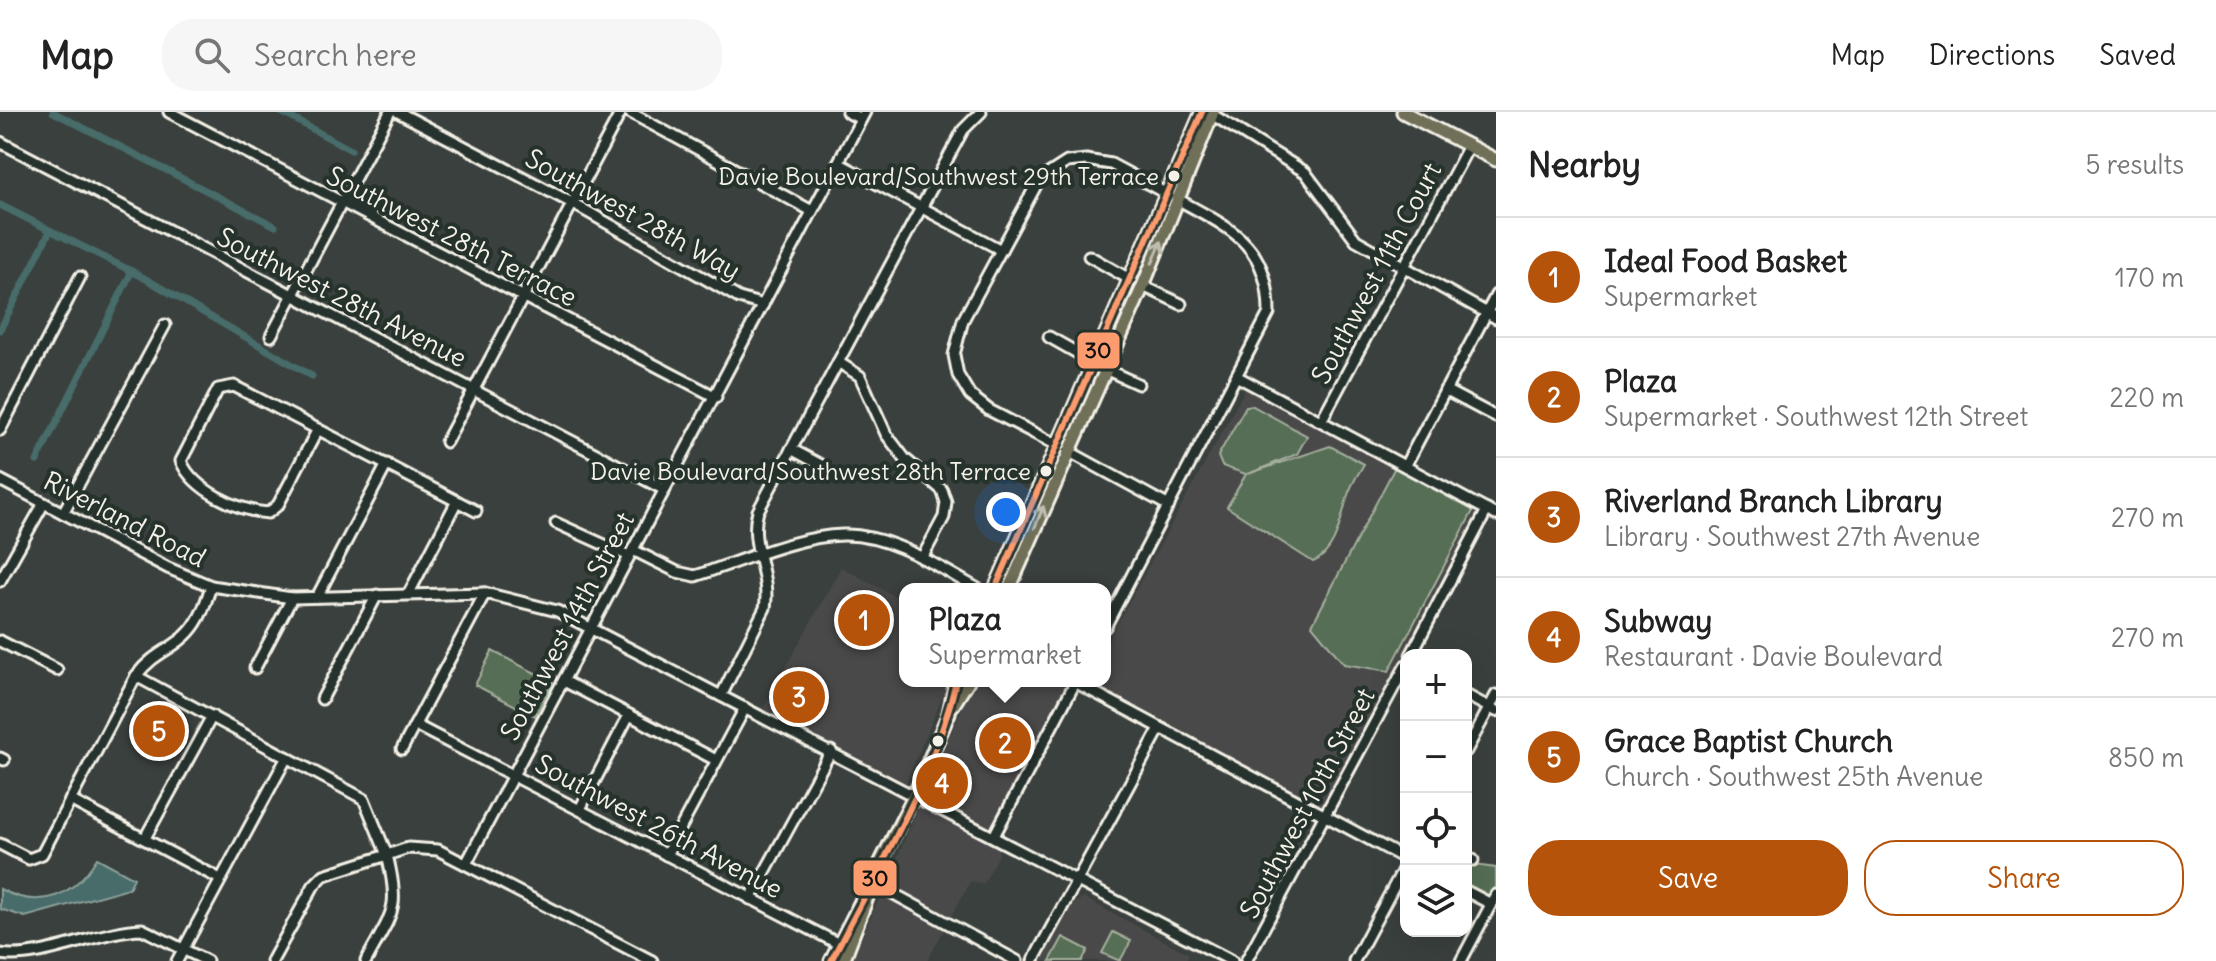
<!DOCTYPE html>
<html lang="en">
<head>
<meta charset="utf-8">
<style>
	:root { --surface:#fff; --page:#f6f6f6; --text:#222; --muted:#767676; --line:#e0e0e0; --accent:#b45309 }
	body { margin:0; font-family:Delius,sans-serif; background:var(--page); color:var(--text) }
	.controls { position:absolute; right:24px; bottom:24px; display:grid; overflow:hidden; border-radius:16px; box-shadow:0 8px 32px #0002 }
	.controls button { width:72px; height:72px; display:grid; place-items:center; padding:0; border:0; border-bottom:2px solid var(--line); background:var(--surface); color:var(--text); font:40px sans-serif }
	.you { position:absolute; left:1006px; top:400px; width:28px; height:28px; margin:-20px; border:6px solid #fff; border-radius:50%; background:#1a73e8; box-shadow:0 0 0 12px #1a73e833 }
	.badge { display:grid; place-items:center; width:52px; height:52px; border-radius:50%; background:var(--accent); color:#fff; font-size:26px; font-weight:700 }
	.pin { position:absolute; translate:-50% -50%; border:4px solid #fff; box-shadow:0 2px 8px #0006 }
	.popup { position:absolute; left:899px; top:471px; width:212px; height:104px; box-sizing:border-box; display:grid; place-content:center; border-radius:16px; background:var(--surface); filter:drop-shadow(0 2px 6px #0005); font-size:26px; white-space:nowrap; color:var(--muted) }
	.popup b { font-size:30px; color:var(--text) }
	.popup::after { content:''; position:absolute; left:50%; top:100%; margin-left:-16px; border:16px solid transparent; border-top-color:var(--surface) }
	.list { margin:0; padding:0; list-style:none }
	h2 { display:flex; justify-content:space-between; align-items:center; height:104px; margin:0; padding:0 32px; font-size:34px }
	h2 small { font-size:26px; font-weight:400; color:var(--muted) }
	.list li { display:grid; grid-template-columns:52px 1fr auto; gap:24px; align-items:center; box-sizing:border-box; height:120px; padding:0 32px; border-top:2px solid var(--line) }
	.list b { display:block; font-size:30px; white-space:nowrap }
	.list p { margin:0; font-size:26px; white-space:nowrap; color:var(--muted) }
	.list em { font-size:26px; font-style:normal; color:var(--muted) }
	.actions { display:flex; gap:16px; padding:24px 32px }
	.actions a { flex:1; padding:18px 0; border:2px solid var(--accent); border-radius:32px; text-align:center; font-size:28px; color:var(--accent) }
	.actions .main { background:var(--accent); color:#fff }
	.icon { flex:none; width:44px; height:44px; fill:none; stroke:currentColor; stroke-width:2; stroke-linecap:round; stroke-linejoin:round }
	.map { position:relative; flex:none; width:1496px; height:849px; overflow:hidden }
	header { display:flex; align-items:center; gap:48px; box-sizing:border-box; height:112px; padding:0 40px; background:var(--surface); border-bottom:2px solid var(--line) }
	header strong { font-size:38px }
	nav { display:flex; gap:44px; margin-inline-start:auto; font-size:28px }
	.search { width:560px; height:72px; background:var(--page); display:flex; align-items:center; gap:20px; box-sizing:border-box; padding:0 28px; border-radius:32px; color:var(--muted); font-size:30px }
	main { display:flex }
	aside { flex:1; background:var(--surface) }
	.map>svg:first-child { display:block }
	.built { fill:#484948 }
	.green { fill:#566e54; stroke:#a5b09e; stroke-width:2 }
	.water { fill:#476c6a; stroke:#8ca19c; stroke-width:2 }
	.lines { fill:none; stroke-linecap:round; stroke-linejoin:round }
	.canal { stroke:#476c6a; stroke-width:7 }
	.minor-casing { stroke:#f4f1e8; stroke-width:15 }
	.major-casing { stroke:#f4f1e8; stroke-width:17 }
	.minor { stroke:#26332d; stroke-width:9 }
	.major { stroke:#706f59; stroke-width:11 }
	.bus-1-casing { stroke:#26332d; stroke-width:12 }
	.bus-1 { stroke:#fc9b6d; stroke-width:6 }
	.oneway { stroke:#bfbdaf }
	.bus-dot { fill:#f4f1e8; stroke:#26332d; stroke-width:3 }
	.labels { text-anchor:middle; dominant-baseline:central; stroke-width:8; stroke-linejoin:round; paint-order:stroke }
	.bus-label { font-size:24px; fill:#f4f1e8; stroke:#26332d; text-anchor:end }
	.street-label { font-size:26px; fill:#f4f1e8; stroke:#26332d }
	.line-badge { stroke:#26332d; stroke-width:3 }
	.pale-badge-label { font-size:22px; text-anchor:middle; font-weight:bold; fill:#111 }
</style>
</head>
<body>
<header>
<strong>Map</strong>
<div class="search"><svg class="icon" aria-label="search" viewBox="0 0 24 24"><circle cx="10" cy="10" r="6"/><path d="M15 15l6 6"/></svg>Search here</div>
<nav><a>Map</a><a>Directions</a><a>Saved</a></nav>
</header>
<main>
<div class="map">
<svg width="1496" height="849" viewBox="0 0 1496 849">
	<rect width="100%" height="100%" fill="#3a403d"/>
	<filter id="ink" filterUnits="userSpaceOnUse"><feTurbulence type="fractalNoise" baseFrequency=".0125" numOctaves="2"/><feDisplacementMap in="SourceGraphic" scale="16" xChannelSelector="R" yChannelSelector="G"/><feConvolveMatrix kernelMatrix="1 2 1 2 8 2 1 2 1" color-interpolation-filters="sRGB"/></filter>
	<g filter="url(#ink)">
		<g class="built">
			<polygon points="1246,276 1480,400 1322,694 1087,569 1105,569 1105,534"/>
			<polygon points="841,455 905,490 905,569 949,569 906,672 763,597"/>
			<polygon points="974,569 1071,569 995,711 999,743 983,773 971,769 927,849 852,849"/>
			<polygon points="1084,786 1189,842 1185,849 1042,849 1072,792"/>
		</g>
		<g class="green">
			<path d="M1246 294H1253L1307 324 1297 342 1248 362 1330 334 1364 352C1358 362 1350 374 1347 386 1341 406 1336 441 1313 450L1227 395 1246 362 1222 354 1218 344Z"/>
			<polygon points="1395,355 1474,397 1389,559 1344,552 1312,513"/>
			<polygon points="492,539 553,570 535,604 475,573"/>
			<polygon points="1466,752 1496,756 1496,775 1492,782 1487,784 1466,772"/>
			<polygon points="1113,820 1131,829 1120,849 1102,841"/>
			<polygon points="1063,825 1088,838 1082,849 1050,849"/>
		</g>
		<path class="water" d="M97 746 134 766 129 776 25 805 0 797V777C41 799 74 784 97 746Z"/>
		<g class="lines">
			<g class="canal">
				<polyline points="53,0 275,114"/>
				<polyline points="281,0 351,38"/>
				<polyline points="0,93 139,163 312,264"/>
				<polyline points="0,218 50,119"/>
				<polyline points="37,349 132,159"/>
			</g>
			<g class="minor-casing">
				<g id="minor">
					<polyline points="169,0 716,285"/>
					<polyline points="398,0 572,91 739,186 763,193"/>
					<polyline points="629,0 812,99"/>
					<polyline points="847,0 861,7"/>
					<polyline points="1213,3 1305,60 1356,128 1496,206"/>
					<polyline points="0,30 665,378"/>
					<polyline points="838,51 1001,138"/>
					<polyline points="1089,144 1131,168"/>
					<polyline points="1143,174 1181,192"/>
					<polyline points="271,224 390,0"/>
					<polyline points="1049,225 1095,251"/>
					<polyline points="838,250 860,264 886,322 905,347 942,378 946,390 944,405 922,446"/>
					<polyline points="1105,257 1138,272"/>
					<polyline points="1238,265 1496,403"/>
					<polyline points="1445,278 1496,305"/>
					<polyline points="1321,309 1469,34"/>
					<path d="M318 317 278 393 268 401C238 399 193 378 181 349L218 277 234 274 476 399"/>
					<polyline points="0,318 80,165"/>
					<polyline points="446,330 621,0"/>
					<polyline points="1057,333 989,298 970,283 958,263 954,243 963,208 1039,68 1067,50 1086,48 1111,52 1169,83"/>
					<polyline points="791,337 821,353"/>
					<polyline points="1068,339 1169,394"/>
					<polyline points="1405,354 1496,183"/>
					<polyline points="0,368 168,456 211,474 292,486 485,481 557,499 1232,849"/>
					<polyline points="63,401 165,213"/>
					<polyline points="556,411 629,444"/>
					<path d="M633 438 677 460 695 464C739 450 797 424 843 423 891 422 938 455 978 477"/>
					<polyline points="0,469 44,391"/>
					<polyline points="409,481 457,389"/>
					<polyline points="317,485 387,352"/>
					<path d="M1105 515 1269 201C1269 133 1232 117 1179 88"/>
					<polyline points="0,529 57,558"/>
					<polyline points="1411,543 1487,398"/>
					<polyline points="255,556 292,486"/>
					<polyline points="136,564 364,687 387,743 408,736 438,738 652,849"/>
					<polyline points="564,569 716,648"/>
					<polyline points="1073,569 1406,747"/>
					<polyline points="1466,583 1496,599"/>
					<path d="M721 584 765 496C771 463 748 432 758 399L963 18 981 0"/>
					<polyline points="322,587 377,483"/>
					<polyline points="415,613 839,832"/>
					<polyline points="402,637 485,481"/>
					<polyline points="1466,639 1496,583"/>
					<polyline points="0,646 4,648"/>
					<polyline points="70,688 220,767"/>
					<polyline points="580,697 629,603"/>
					<polyline points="994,724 1076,569"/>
					<polyline points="145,726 212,604"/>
					<path d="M0 732 29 747 42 742 136 564C155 539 173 538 189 520 201 507 206 490 211 474"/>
					<polyline points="666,743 745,596"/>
					<polyline points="1466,747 1473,748"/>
					<polyline points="466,752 865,0"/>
					<polyline points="872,770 1017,849"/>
					<polyline points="1466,779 1491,792"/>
					<polyline points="750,787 831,639"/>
					<path d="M0 842C40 849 100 818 142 817L207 849"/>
					<polyline points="177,849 287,645"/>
					<path d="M272 849 314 773 324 763 387 743C401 799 392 800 366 849"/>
					<polyline points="1033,849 1160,616"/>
					<polyline points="1246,849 1406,553"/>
					<polyline points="1354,849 1406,752"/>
					<polyline points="1461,849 1496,783"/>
				</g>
			</g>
			<g class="major-casing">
				<g id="major">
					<polyline points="1403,0 1496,48"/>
					<polyline points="995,477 1202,0"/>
					<polyline points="1009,477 1143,174 1213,0"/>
					<polyline points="953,593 968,569"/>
					<polyline points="831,849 915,682 949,601 956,569"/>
					<polyline points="843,849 867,786"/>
				</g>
			</g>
			<use href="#minor" class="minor"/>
			<use href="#major" class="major"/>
			<g class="bus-1-casing">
				<g id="bus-1">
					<polyline points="995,477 1202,0"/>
					<path d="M831 849C876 760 934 667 956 569"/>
				</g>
			</g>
			<use href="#bus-1" class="bus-1"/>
		</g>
		<defs><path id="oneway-shaft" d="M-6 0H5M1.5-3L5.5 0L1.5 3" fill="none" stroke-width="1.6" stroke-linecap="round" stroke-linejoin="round" transform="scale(2)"/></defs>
		<g class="oneway">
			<use href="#oneway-shaft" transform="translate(1157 140) rotate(-67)"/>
			<use href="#oneway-shaft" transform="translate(1039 405) rotate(-67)"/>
		</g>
	</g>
	<g class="bus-dot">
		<circle cx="1174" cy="64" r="7"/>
		<circle cx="1046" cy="359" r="7"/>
		<circle cx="938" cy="629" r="7"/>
	</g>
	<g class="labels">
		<g class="bus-label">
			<text x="1159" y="64">Davie Boulevard/Southwest 29th Terrace</text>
			<text x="1031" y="359">Davie Boulevard/Southwest 28th Terrace</text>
		</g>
		<g class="street-label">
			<text transform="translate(633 102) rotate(29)">Southwest 28th Way</text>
			<text transform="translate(452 124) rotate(27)">Southwest 28th Terrace</text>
			<text transform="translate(1376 161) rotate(-62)">Southwest 11th Court</text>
			<text transform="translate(342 185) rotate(27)">Southwest 28th Avenue</text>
			<text transform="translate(125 407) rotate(27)">Riverland Road</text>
			<text transform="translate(567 514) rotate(-62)">Southwest 14th Street</text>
			<text transform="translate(1307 691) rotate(-62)">Southwest 10th Street</text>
			<text transform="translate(659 714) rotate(28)">Southwest 26th Avenue</text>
		</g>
	</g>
	<g class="line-badge">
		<rect x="1076" y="219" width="45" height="39" rx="8" fill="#fc9b6d"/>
		<rect x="852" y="747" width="46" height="38" rx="8" fill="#fc9b6d"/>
	</g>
	<g class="pale-badge-label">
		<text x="1098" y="246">30</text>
		<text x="875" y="774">30</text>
	</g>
</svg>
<div class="controls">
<button>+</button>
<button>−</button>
<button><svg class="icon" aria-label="locate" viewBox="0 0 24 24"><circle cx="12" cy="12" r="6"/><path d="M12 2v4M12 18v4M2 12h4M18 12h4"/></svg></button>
<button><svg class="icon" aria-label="layers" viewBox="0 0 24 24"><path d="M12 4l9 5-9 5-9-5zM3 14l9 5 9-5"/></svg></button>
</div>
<div class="you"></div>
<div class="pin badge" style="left:864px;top:508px">1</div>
<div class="pin badge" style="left:1005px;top:631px">2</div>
<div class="popup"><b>Plaza</b>Supermarket</div>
<div class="pin badge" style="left:799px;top:585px">3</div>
<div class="pin badge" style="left:942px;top:671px">4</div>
<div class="pin badge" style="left:159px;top:619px">5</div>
</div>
<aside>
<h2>Nearby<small>5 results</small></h2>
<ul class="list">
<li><span class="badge">1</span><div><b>Ideal Food Basket</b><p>Supermarket</p></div><em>170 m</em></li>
<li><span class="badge">2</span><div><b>Plaza</b><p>Supermarket · Southwest 12th Street</p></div><em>220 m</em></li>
<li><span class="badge">3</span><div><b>Riverland Branch Library</b><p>Library · Southwest 27th Avenue</p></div><em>270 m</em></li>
<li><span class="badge">4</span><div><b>Subway</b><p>Restaurant · Davie Boulevard</p></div><em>270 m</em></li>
<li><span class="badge">5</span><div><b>Grace Baptist Church</b><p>Church · Southwest 25th Avenue</p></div><em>850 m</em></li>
</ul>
<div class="actions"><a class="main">Save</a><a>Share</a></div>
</aside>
</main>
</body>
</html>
